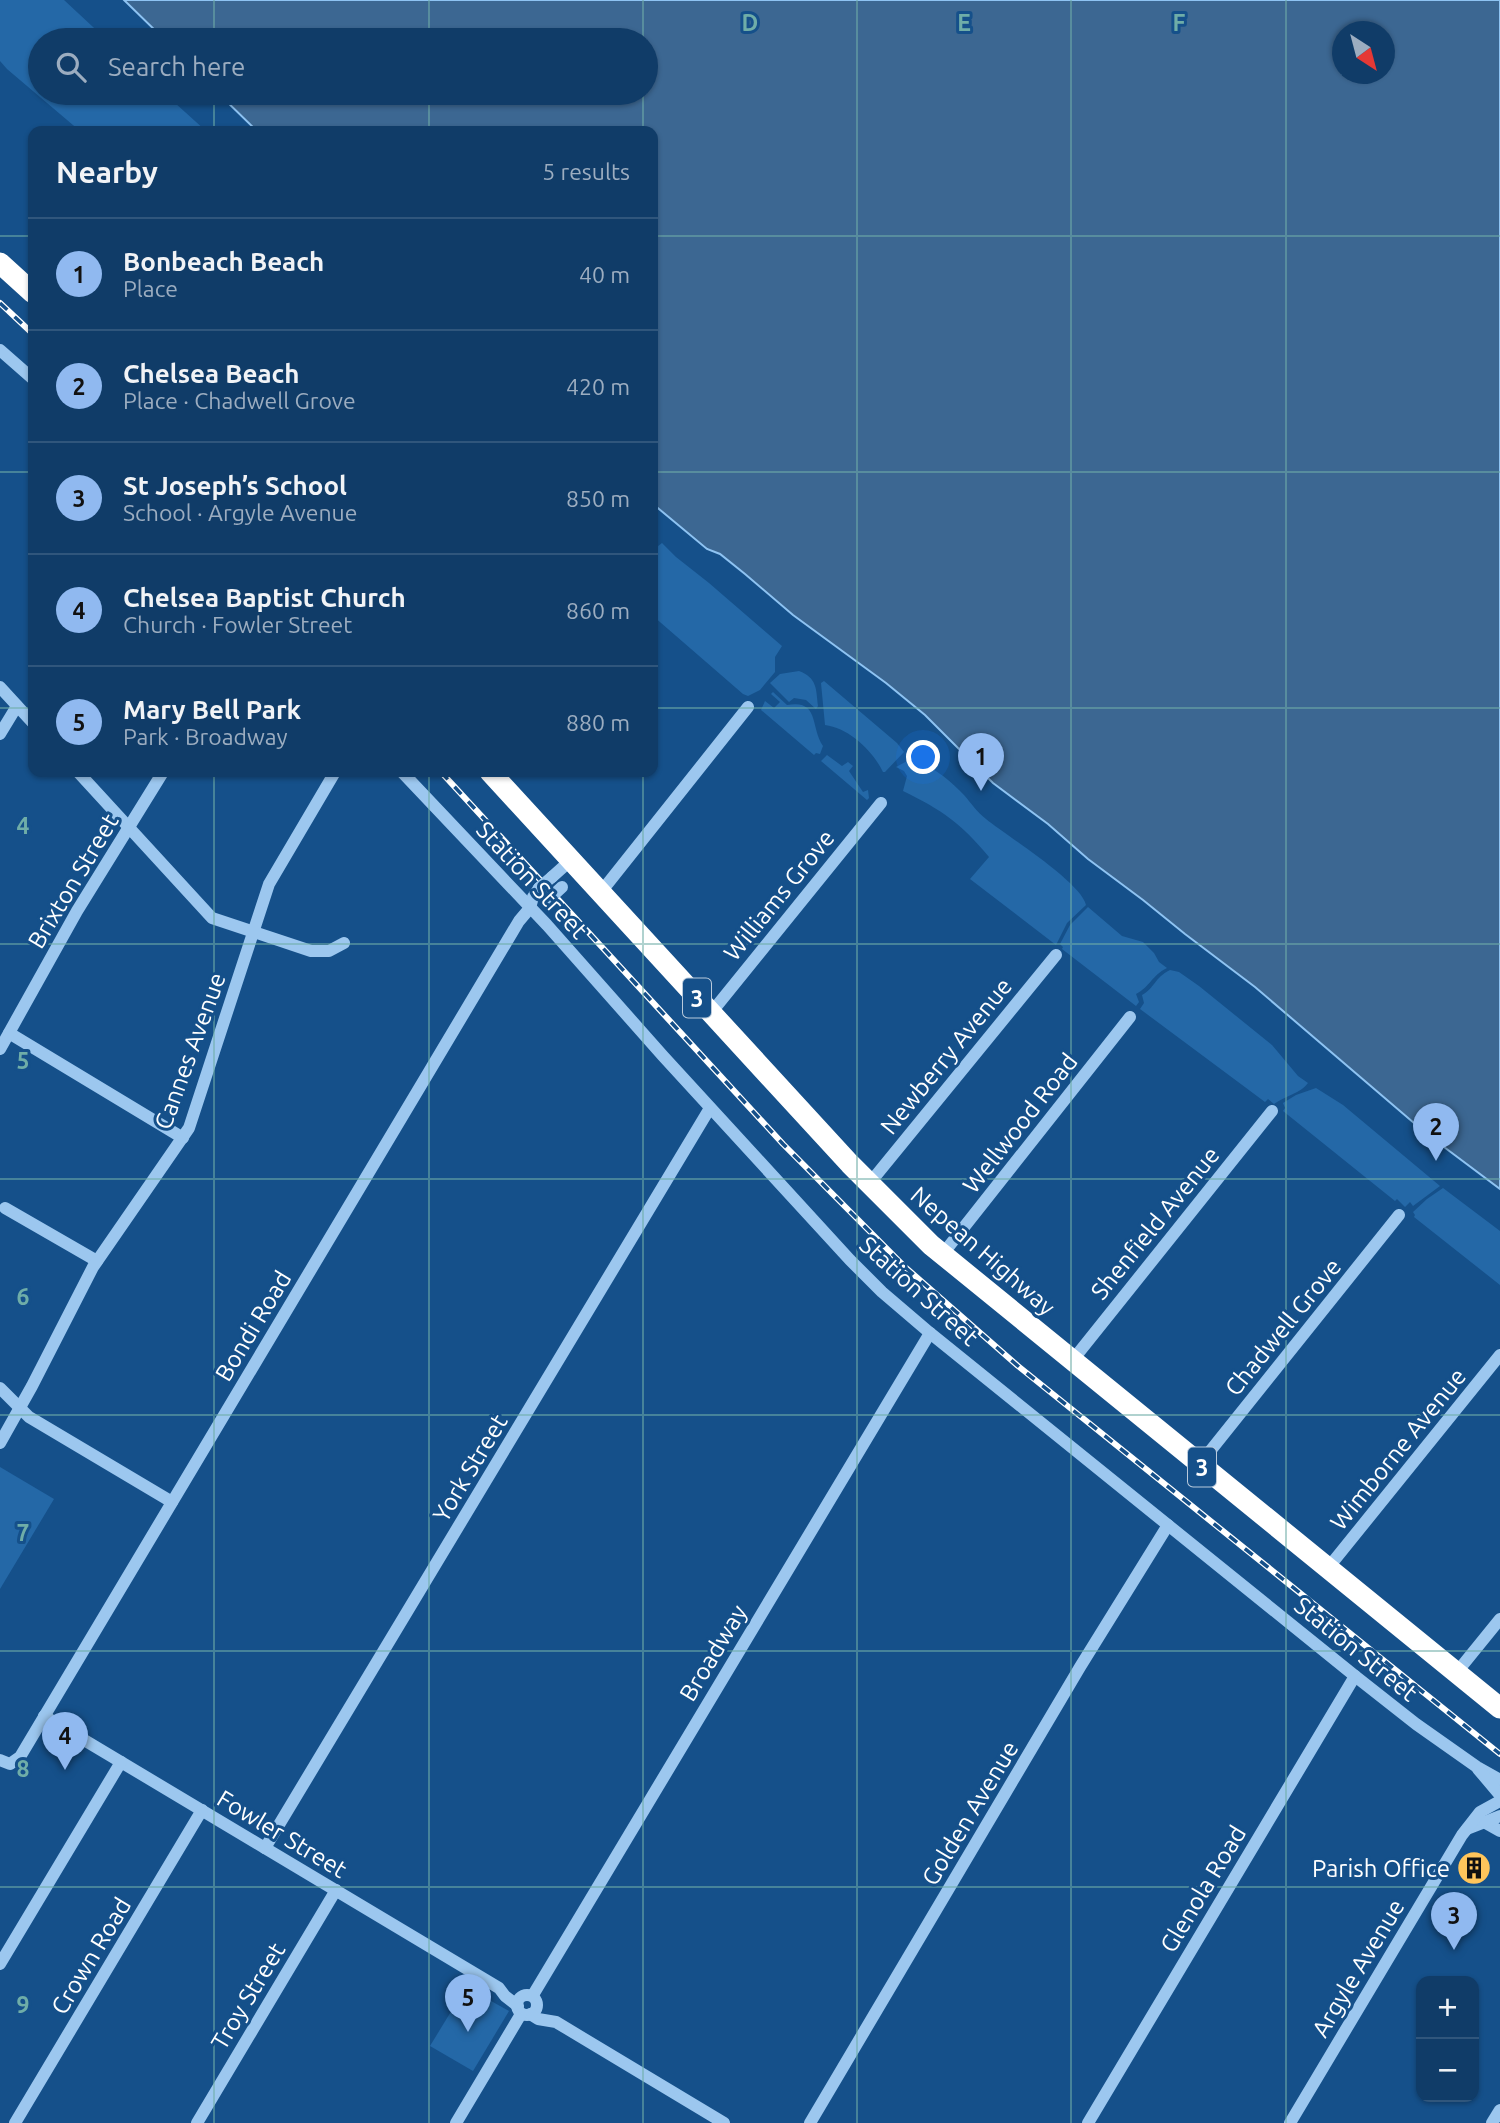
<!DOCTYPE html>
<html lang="en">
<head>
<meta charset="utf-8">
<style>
	:root { --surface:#103c68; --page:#1e4771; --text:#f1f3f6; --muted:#9cadc0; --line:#30567c; --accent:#90b9f0 }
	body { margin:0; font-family:Ubuntu,sans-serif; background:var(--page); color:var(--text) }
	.controls { position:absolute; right:21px; bottom:21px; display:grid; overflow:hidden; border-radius:14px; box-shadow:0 2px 5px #0004 }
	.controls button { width:63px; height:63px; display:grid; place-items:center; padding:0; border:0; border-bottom:2px solid var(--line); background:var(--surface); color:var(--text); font:35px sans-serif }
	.compass { position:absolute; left:1332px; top:21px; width:63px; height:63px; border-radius:50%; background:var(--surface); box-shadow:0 2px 5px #0004; rotate:144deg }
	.you { position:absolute; left:924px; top:758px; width:24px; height:24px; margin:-18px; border:5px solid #fff; border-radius:50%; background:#1a73e8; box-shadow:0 0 0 10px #1a73e833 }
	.badge { display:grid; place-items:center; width:46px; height:46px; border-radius:50%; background:var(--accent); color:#111; font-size:23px; font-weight:700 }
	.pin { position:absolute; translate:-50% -58px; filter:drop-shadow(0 2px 4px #0008) }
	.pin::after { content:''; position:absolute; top:37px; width:24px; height:21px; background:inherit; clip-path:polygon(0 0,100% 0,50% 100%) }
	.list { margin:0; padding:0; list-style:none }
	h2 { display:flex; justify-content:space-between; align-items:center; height:91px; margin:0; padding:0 28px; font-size:30px }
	h2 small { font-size:23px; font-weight:400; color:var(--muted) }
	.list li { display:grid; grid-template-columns:46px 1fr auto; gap:21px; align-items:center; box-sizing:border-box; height:112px; padding:0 28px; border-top:2px solid var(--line) }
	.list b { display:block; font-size:26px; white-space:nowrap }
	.list p { margin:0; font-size:23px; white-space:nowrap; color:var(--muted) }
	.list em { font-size:23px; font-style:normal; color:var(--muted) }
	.icon { flex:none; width:38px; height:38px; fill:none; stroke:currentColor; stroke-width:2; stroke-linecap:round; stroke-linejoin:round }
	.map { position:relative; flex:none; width:1500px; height:2123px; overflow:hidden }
	.search { position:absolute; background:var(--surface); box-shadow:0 2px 5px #0004; left:28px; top:28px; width:630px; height:77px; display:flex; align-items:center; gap:18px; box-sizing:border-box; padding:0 24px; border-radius:38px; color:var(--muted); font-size:26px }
	.panel { position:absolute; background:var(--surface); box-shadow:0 2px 5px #0004; left:28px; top:126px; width:630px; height:651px; border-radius:14px }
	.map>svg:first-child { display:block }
	.green { fill:#2468a7 }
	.water { fill:#3c6792; stroke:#8ec3f2; stroke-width:2; fill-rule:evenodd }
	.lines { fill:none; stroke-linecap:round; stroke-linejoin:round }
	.minor { stroke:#9cc7ef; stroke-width:12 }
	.highway { stroke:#fff; stroke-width:21 }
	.rail-casing { stroke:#fff; stroke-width:6 }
	.rail { stroke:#15508a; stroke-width:3.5; stroke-dasharray:10; stroke-linecap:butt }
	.minor-bridge { stroke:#9cc7ef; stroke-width:12 }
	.grid { fill:none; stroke:#6fada8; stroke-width:2; stroke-opacity:0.55 }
	.labels { text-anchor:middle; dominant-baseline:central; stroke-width:6; stroke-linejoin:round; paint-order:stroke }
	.shield { fill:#15508a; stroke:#b9cadc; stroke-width:2 }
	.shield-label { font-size:23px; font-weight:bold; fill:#fff }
	.street-label { font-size:24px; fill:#fff; stroke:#15508a }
	.poi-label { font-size:24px; fill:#fff; stroke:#15508a; text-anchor:end }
	.grid-label { font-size:23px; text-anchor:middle; font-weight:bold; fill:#6fada8; stroke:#15508a; stroke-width:6; stroke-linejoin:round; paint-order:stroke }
</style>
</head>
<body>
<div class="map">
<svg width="1500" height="2123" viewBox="0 0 1500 2123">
	<rect width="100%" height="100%" fill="#15508a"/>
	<g class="green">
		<polygon points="0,0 64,0 107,40 40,40 40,93 164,93 206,131 80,131 7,69 0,61"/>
		<polygon points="662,543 676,557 709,583 782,646 775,657 775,672 760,690 748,696 743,694 653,616 653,550"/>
		<path d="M799 671C817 678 816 688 818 706L816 709 806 700 794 698 789 702 770 683 780 674Z"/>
		<path d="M824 681 897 743 904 752 885 772H883C873 751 849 728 825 725L821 683Z"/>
		<path d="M773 692 787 705C820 699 810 727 823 746L820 754 816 753 814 755 761 710 765 701 774 708 780 702 771 694Z"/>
		<polygon points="827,755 842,766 848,762 853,766 849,771 863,792 868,790 869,798 867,800 821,761"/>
		<path d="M911 759C931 765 950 780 964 795 971 803 977 812 986 819 1007 836 1081 882 1086 905L1067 923 1056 945 970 879 989 857C961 823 942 810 903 791L907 776 904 771 896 767Z"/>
		<path d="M1088 907 1122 936 1143 942 1154 953 1159 962 1167 968C1151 976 1151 986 1136 994L1139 1002 1136 1006 1062 949 1063 947 1060 944 1070 925Z"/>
		<path d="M1170 970 1179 972 1199 986 1272 1045 1298 1076 1308 1083C1301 1093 1285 1096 1274 1104L1268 1099 1265 1102 1140 1009 1144 1003 1142 995C1155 988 1154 978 1170 970Z"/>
		<polygon points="1316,1088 1343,1105 1440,1186 1413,1206 1410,1202 1405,1207 1397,1199 1395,1201 1283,1111 1285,1108 1283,1103 1296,1095"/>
		<polygon points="1443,1188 1500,1231 1500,1285 1414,1217 1415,1215 1413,1212 1427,1199"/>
		<polygon points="0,1467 54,1499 0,1589"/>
		<polygon points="466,1987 509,2011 473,2071 430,2046"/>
	</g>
	<path class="water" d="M124 0H1500V1189L1428 1135 1255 987 1185 934 1143 900 1088 859 1048 824 993 783 925 715 886 683 793 615 745 574 720 554 707 549 653 504V131H257L218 93H646V40H165ZM1342 32H1384V74H1342Z"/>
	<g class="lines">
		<g class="minor">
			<polyline points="0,350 33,379"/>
			<polyline points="0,687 33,723"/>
			<polyline points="0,734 17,706"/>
			<polyline points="78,772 212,918 311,951 329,951 344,943"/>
			<polyline points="402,772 547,925 663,1056 850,1260 882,1292 930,1333 1355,1676 1416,1724 1477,1767 1500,1780"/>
			<polyline points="552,877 571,860"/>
			<polyline points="601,892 748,707"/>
			<polyline points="711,1013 881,803"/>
			<polyline points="9,1033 183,1138"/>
			<polyline points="0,1049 77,911 163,772"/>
			<polyline points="869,1184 1056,955"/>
			<polyline points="5,1208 97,1261"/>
			<polyline points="942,1255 1130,1017"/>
			<polyline points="1072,1361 1272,1111"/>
			<polyline points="0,1388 29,1417 172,1502"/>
			<polyline points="0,1443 32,1386 93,1267 189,1128 269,884 335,772"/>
			<polyline points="1199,1465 1399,1215"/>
			<polyline points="1328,1568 1500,1355"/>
			<polyline points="1457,1672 1500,1619"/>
			<polyline points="44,1716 499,1988 505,1996 518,2006"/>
			<polyline points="0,1760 10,1764 20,1757 519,921 530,908 533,897 539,888"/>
			<polyline points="1478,1769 1500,1795"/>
			<polyline points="1484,1822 1500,1831"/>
			<polyline points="1467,1829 1500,1816"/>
			<polyline points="265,1848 710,1108"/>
			<polyline points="0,1964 121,1762"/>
			<polyline points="533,1995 930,1333"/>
			<circle cx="527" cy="2005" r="10"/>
			<polyline points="530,2014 538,2019 556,2022 724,2123"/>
			<polyline points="15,2123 202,1810"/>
			<polyline points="197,2123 336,1890"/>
			<polyline points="456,2123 521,2014"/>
			<polyline points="810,2123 1080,1667 1168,1525"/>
			<polyline points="1088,2123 1355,1676"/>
			<polyline points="1290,2123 1462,1835 1480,1812 1500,1801"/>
			<polyline points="1492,2123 1500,2110"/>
		</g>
		<g class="highway">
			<polyline points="0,263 33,293"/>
			<polyline points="490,772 850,1164 931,1245 1500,1708"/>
		</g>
		<g class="rail-casing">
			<g id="rail">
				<polyline points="0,303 33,334"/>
				<polyline points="441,772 783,1144 905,1267 1018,1366 1500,1754"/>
			</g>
		</g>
		<use href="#rail" class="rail"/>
		<g class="minor-bridge">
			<polyline points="539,888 552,877"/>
			<polyline points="549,899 562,887"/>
		</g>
	</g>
	<path class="grid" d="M214 0V40M429 0V40M643 0V40M857 0V2123M1071 0V2123M1286 0V2123M214 93V131M429 93V131M643 93V131M0 236H33M653 236H1500M0 472H33M653 472H1500M0 708H33M653 708H1500M214 772V2123M429 772V2123M643 772V2123M0 944H1500M0 1179H1500M0 1415H1500M0 1651H1500M0 1887H1500"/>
	<defs>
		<g id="building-disc" transform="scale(1.75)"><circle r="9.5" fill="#ffc55b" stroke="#15508a"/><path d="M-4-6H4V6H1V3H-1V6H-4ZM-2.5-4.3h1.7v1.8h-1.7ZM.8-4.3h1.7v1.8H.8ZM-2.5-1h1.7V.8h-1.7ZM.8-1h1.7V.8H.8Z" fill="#111"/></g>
	</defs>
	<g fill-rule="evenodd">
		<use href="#building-disc" x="1474" y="1868"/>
	</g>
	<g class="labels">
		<g class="shield">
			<rect x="683" y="978.5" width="28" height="39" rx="5"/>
			<rect x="1188" y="1447.5" width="28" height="39" rx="5"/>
		</g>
		<g class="shield-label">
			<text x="697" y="998">3</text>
			<text x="1202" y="1467">3</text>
		</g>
		<g class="street-label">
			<text transform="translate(532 880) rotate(47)">Station Street</text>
			<text transform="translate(73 881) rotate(-59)">Brixton Street</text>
			<text transform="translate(779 895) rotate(-51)">Williams Grove</text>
			<text transform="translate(190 1051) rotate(-70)">Cannes Avenue</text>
			<text transform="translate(946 1056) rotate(-51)">Newberry Avenue</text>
			<text transform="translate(1020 1123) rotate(-52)">Wellwood Road</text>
			<text transform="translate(1155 1223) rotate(-51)">Shenfield Avenue</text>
			<text transform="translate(983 1251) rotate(41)">Nepean Highway</text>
			<text transform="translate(919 1291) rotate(42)">Station Street</text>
			<text transform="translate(253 1326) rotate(-59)">Bondi Road</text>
			<text transform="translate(1283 1327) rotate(-51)">Chadwell Grove</text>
			<text transform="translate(1398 1449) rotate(-51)">Wimborne Avenue</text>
			<text transform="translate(470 1468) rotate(-59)">York Street</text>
			<text transform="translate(1356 1649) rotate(39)">Station Street</text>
			<text transform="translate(713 1653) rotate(-59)">Broadway</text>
			<text transform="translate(970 1813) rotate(-59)">Golden Avenue</text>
			<text transform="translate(282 1834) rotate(31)">Fowler Street</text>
			<text transform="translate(1203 1889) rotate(-59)">Glenola Road</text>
			<text transform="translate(91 1956) rotate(-59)">Crown Road</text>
			<text transform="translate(1358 1968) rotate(-59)">Argyle Avenue</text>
			<text transform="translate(248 1996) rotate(-59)">Troy Street</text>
		</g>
		<g class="poi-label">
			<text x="1450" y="1868">Parish Office</text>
		</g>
	</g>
	<g class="grid-label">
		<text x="750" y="31">D</text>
		<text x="964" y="31">E</text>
		<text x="1179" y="31">F</text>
		<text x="23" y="834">4</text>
		<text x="23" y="1069">5</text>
		<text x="23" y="1305">6</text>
		<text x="23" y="1541">7</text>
		<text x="23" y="1777">8</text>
		<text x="23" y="2013">9</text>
	</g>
</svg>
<div class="controls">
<button>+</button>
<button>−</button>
</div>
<svg class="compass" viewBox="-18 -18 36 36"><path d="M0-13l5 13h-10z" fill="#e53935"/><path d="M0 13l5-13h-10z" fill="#9cadc0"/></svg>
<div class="you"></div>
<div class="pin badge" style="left:981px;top:791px">1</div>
<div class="pin badge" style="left:1436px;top:1161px">2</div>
<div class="pin badge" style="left:1454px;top:1950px">3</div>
<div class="pin badge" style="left:65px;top:1770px">4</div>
<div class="pin badge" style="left:468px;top:2032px">5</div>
<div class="search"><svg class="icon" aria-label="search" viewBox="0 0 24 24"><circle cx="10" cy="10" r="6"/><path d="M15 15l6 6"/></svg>Search here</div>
<section class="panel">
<h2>Nearby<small>5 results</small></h2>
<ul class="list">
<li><span class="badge">1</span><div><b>Bonbeach Beach</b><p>Place</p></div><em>40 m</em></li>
<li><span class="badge">2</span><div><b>Chelsea Beach</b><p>Place · Chadwell Grove</p></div><em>420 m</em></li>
<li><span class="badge">3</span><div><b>St Joseph’s School</b><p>School · Argyle Avenue</p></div><em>850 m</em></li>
<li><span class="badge">4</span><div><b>Chelsea Baptist Church</b><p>Church · Fowler Street</p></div><em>860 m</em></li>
<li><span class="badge">5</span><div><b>Mary Bell Park</b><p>Park · Broadway</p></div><em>880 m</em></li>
</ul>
</section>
</div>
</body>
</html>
